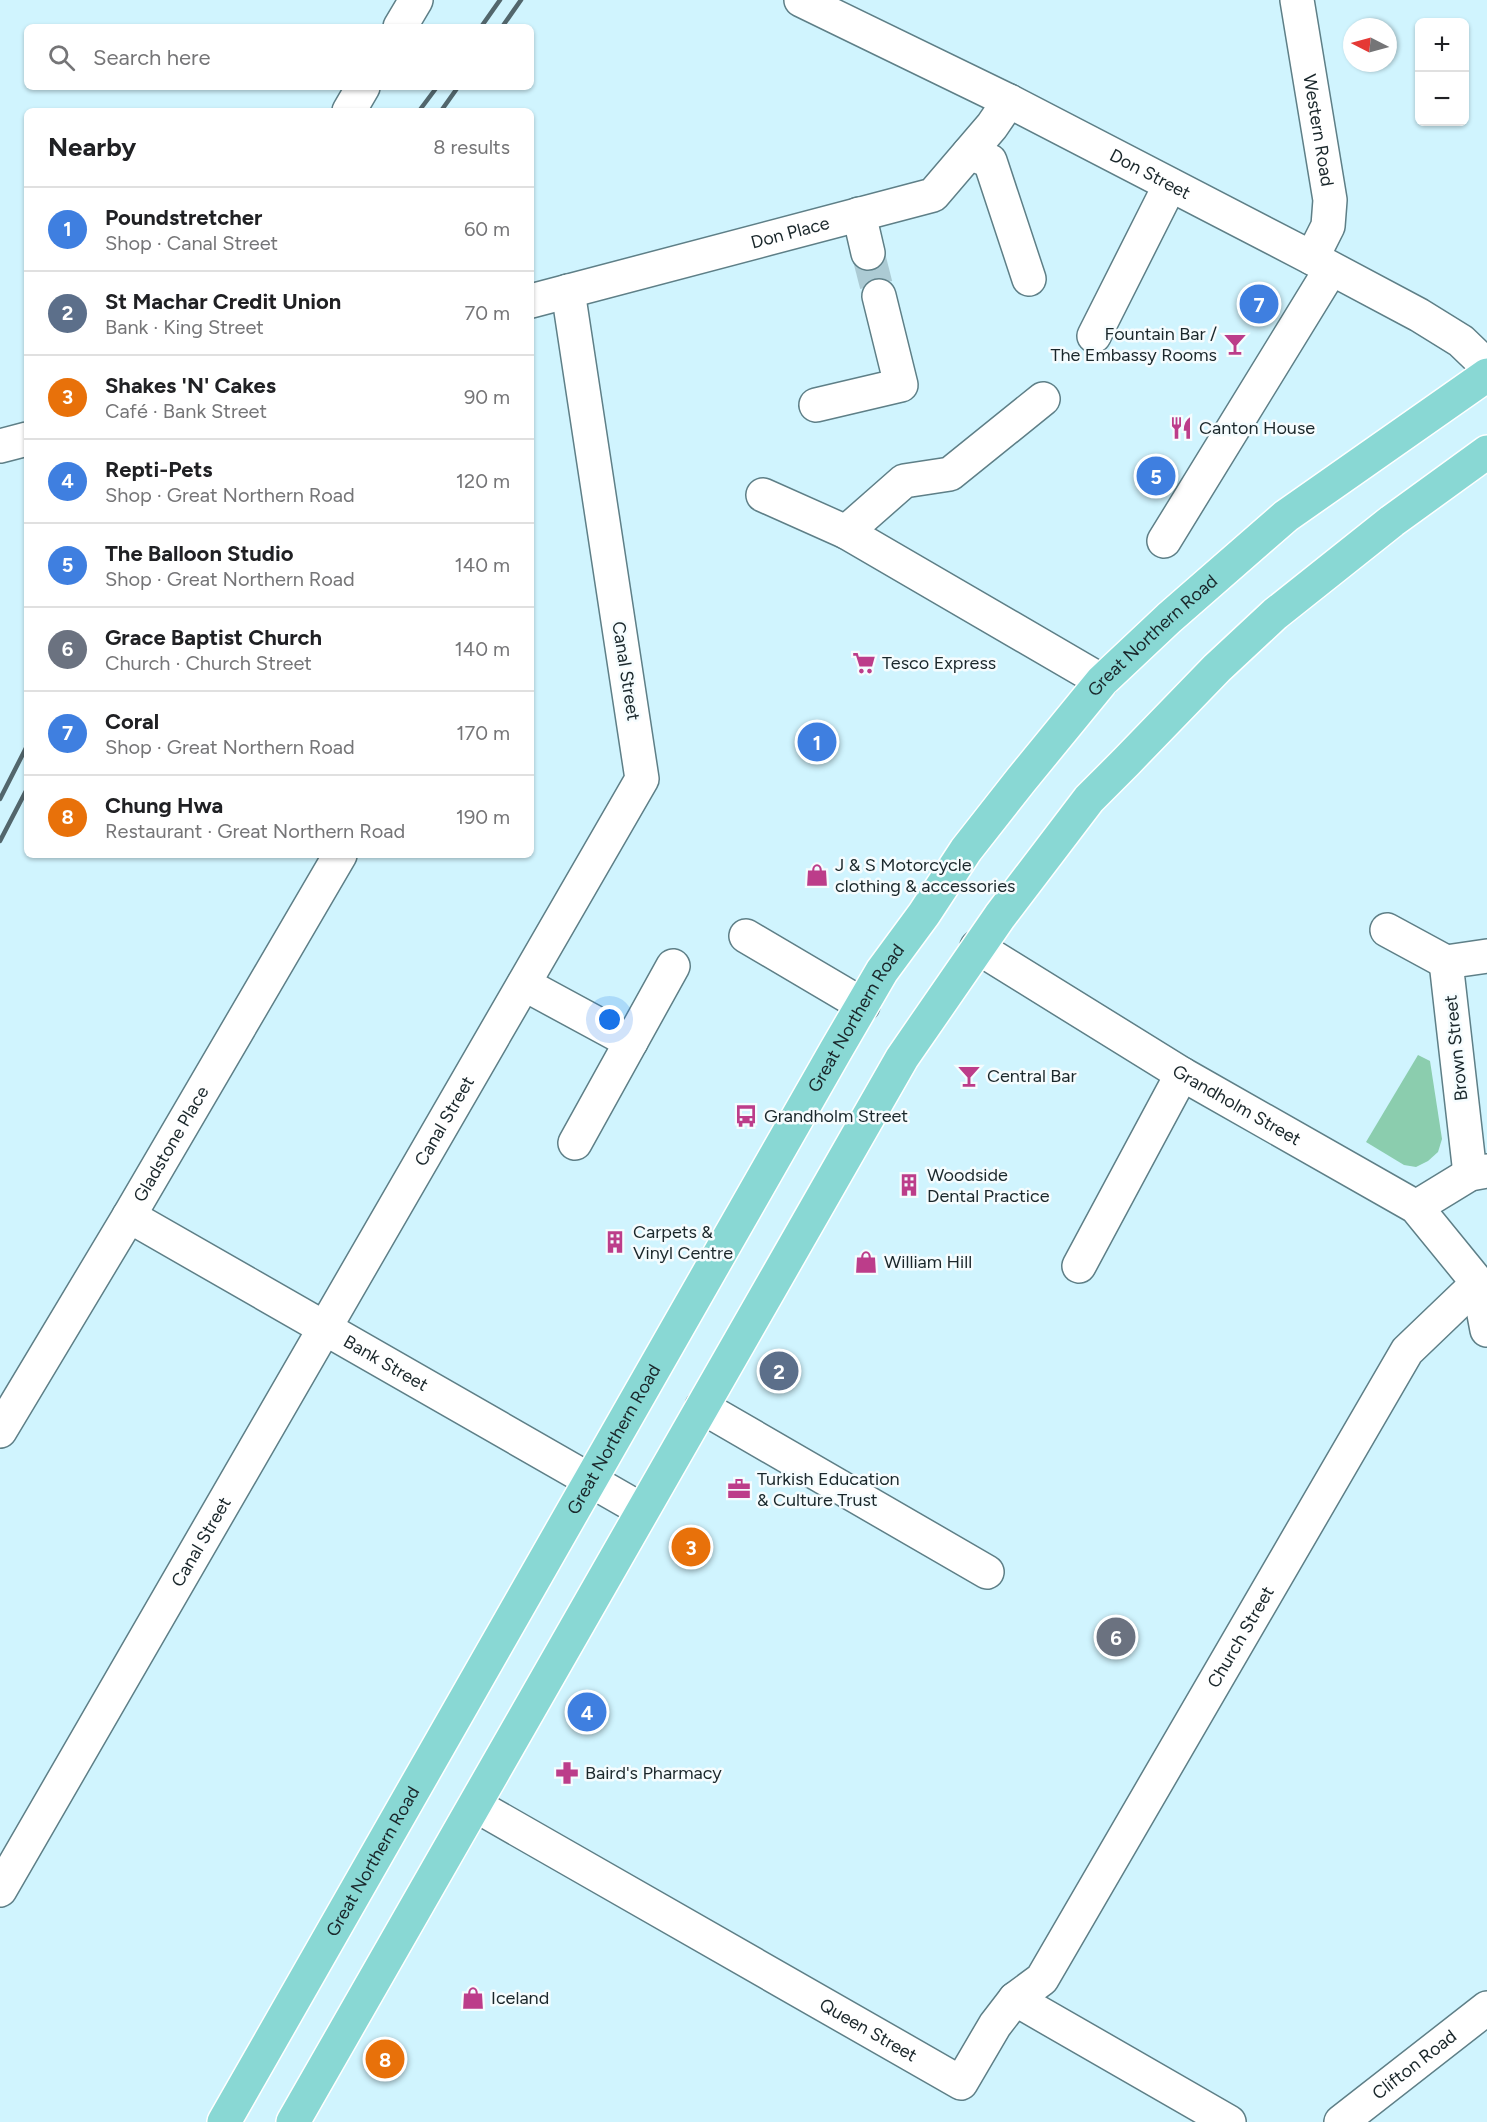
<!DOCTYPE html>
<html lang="en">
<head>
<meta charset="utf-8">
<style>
	:root { --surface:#fff; --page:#f6f6f6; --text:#202124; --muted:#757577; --line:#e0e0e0; --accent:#db2777 }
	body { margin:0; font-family:Figtree,sans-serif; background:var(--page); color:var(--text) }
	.controls { position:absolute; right:18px; top:18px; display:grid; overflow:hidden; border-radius:9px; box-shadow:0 2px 4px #0004 }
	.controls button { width:54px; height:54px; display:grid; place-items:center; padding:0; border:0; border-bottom:2px solid var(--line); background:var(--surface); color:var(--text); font:30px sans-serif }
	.compass { position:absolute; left:1343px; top:18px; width:54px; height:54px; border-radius:50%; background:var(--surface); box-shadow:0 2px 4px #0004; rotate:276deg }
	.you { position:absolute; left:610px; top:1020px; width:21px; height:21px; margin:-15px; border:4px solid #fff; border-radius:50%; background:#1a73e8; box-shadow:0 0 0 9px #1a73e833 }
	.badge { display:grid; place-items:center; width:39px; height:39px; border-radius:50%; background:var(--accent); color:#fff; font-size:20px; font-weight:700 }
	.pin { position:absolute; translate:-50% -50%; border:3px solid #fff; box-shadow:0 2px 6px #0006 }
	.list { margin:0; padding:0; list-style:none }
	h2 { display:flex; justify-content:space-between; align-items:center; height:78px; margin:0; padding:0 24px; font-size:26px }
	h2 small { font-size:20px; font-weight:400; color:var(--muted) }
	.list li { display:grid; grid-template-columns:39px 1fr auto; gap:18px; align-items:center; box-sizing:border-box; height:84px; padding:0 24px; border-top:2px solid var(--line) }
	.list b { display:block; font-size:22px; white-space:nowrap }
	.list p { margin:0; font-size:20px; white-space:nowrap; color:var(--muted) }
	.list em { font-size:20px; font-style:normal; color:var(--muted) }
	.icon { flex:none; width:33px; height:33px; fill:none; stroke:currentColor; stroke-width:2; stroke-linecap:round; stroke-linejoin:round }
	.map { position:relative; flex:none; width:1487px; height:2122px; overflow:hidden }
	.search { position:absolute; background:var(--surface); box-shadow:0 2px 4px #0004; left:24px; top:24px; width:510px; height:66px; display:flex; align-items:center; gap:15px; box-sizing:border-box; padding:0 21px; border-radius:9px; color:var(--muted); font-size:22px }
	.panel { position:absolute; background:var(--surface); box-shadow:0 2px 4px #0004; left:24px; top:108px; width:510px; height:750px; border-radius:9px }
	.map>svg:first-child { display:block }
	.grass { fill:#8bcdae }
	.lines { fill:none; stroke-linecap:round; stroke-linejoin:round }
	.minor-tunnel { stroke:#accbd4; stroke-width:33; stroke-dasharray:33 16; stroke-linecap:butt }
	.minor-casing { stroke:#5e7f87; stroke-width:36 }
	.major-casing { stroke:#fff; stroke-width:36 }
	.minor { stroke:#fff; stroke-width:33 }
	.major { stroke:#89d8d4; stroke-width:33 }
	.rail { stroke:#52666c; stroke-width:4.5 }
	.labels { text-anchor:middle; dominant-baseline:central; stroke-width:5; stroke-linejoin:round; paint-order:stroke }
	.street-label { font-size:18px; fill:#1a272b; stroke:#f5fcfe }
	.poi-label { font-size:18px; fill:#1a272b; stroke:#f5fcfe; text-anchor:start }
</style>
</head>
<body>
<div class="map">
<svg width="1487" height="2122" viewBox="0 0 1487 2122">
	<rect width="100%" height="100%" fill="#d0f4fe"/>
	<polygon class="grass" points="1418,1055 1430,1061 1442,1139 1438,1152 1428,1161 1416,1167 1404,1165 1366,1142"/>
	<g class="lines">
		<polyline class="minor-tunnel" points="868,253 879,296"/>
		<g class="minor-casing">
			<g id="minor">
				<path id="s1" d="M801 0 1009 101 1312 258 1419 315 1461 341 1487 366"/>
				<path id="s2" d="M1297 0 1330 200 1328 226 1312 258"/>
				<polyline points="400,27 416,0"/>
				<polyline points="349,111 363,87"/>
				<polyline points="969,153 990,161 1029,279"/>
				<polyline points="859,214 868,253"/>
				<path id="s3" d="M531 301 933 195 992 126 1009 101"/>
				<polyline points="1094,336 1170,185"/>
				<polyline points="816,405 901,385 879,296"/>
				<polyline points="0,446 27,439"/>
				<polyline points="763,495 846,532 1102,681"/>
				<polyline points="846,532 904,481 950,474 1043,399"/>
				<polyline points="1164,541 1331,269"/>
				<polyline points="1387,930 1446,962"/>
				<polyline points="746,936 863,1005"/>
				<path id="s4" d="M977 947 1182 1074 1416 1207 1478 1283 1487 1330"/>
				<polyline points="524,984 631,1042"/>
				<polyline points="575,1143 673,966"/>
				<polyline points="1470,1174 1446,962 1487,956"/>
				<polyline points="1416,1207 1470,1174 1487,1171"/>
				<path id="s5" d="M129 1216 642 1510"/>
				<polyline points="1079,1266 1182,1074"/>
				<polyline points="702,1407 987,1572"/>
				<path id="s6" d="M0 1431 129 1216 340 855"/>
				<path id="s7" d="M475 1805 961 2083 995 2025 1015 1999 1042 1979 1407 1351 1478 1283"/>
				<path id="s8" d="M0 1890 642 779 568 291"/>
				<polyline points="1015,1999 1229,2122"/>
				<path id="s9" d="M1341 2122 1487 2008"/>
			</g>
		</g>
		<g class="major-casing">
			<g id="major">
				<path id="s10" d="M224 2122 836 1050 882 971 924 914 966 850 1021 780 1102 681 1169 618 1286 516 1487 375"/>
				<polyline points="293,2122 902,1058 1000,916 1089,799 1126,762 1217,668 1275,614 1392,521 1487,452"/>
			</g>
		</g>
		<use href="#minor" class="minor"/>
		<use href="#major" class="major"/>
		<g class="rail">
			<polyline points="481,27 500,0"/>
			<polyline points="502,27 521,0"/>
			<polyline points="419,111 437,87"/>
			<polyline points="441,111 458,87"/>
			<polyline points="0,799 27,746"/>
			<polyline points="0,841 27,789"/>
		</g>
	</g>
	<defs>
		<g id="bar-bare" transform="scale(1.8)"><path d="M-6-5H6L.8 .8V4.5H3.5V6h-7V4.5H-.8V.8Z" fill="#bc3d8a" stroke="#f5fcfe" stroke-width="2.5" paint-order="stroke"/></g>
		<g id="restaurant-bare" transform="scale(1.8)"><path d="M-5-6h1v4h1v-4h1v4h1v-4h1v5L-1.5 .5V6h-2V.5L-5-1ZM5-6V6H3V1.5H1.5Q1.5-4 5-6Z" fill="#bc3d8a" stroke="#f5fcfe" stroke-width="2.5" paint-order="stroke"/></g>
		<g id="supermarket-bare" transform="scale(1.8)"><path d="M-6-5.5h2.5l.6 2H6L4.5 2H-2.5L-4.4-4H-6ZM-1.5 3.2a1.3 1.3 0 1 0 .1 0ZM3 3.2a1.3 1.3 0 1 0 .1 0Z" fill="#bc3d8a" stroke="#f5fcfe" stroke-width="2.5" paint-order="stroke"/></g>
		<g id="shop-bare" transform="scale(1.8)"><path d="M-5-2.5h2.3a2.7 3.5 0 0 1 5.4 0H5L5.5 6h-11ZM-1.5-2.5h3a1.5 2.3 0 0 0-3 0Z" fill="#bc3d8a" stroke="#f5fcfe" stroke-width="2.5" paint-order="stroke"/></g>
		<g id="bus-bare" transform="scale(1.8)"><path d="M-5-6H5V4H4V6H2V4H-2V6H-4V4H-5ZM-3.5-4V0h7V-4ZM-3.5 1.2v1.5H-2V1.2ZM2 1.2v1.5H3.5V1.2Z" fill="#bc3d8a" stroke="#f5fcfe" stroke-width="2.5" paint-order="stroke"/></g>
		<g id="building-bare" transform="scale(1.8)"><path d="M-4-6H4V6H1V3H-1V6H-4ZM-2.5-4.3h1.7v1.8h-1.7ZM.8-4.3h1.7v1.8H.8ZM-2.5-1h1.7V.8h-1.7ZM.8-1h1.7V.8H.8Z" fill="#bc3d8a" stroke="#f5fcfe" stroke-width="2.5" paint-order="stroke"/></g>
		<g id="office-bare" transform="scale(1.8)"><path d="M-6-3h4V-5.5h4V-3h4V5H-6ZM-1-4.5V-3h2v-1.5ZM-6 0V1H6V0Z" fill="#bc3d8a" stroke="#f5fcfe" stroke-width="2.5" paint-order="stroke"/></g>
		<g id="pharmacy-bare" transform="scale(1.8)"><path d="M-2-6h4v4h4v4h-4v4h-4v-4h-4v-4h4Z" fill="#bc3d8a" stroke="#f5fcfe" stroke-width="2.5" paint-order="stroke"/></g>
	</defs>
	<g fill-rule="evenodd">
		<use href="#bar-bare" x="1235" y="344"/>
		<use href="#restaurant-bare" x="1181" y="428"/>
		<use href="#supermarket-bare" x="864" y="663"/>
		<use href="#shop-bare" x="817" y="875"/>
		<use href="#bar-bare" x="969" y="1076"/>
		<use href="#bus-bare" x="746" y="1116"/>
		<use href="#building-bare" x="909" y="1185"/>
		<use href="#building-bare" x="615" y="1242"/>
		<use href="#shop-bare" x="866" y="1262"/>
		<use href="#office-bare" x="739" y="1489"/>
		<use href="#pharmacy-bare" x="567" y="1773"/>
		<use href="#shop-bare" x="473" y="1998"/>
	</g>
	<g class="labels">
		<g class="street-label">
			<text stroke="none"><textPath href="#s2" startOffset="132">Western Road</textPath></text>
			<text stroke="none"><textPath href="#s1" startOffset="390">Don Street</textPath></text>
			<text stroke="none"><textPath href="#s3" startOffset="268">Don Place</textPath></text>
			<text stroke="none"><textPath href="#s10" startOffset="1758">Great Northern Road</textPath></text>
			<text transform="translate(626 671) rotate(81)">Canal Street</text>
			<text stroke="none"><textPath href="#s10" startOffset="1272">Great Northern Road</textPath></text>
			<text transform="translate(1456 1048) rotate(-96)">Brown Street</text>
			<text stroke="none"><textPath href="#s4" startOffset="304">Grandholm Street</textPath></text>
			<text stroke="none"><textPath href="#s8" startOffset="888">Canal Street</textPath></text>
			<text stroke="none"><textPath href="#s6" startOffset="334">Gladstone Place</textPath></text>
			<text stroke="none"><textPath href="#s5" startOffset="296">Bank Street</textPath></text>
			<text stroke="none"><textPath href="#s10" startOffset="786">Great Northern Road</textPath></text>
			<text stroke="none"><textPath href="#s8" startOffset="402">Canal Street</textPath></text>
			<text stroke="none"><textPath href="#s7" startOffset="1089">Church Street</textPath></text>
			<text stroke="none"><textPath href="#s10" startOffset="300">Great Northern Road</textPath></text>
			<text stroke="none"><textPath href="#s7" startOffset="453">Queen Street</textPath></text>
			<text stroke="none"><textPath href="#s9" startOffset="93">Clifton Road</textPath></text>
		</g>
		<g class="poi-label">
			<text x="1217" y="334" text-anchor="end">Fountain Bar /<tspan x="1217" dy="21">The Embassy Rooms</tspan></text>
			<text x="1199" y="428">Canton House</text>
			<text x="882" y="663">Tesco Express</text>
			<text x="835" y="865">J &amp; S Motorcycle<tspan x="835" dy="21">clothing &amp; accessories</tspan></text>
			<text x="987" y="1076">Central Bar</text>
			<text x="764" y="1116">Grandholm Street</text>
			<text x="927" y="1175">Woodside<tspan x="927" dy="21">Dental Practice</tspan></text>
			<text x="633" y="1232">Carpets &amp;<tspan x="633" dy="21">Vinyl Centre</tspan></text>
			<text x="884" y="1262">William Hill</text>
			<text x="757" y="1479">Turkish Education<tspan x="757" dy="21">&amp; Culture Trust</tspan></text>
			<text x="585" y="1773">Baird's Pharmacy</text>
			<text x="491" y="1998">Iceland</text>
		</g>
	</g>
</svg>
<div class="controls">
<button>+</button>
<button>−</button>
</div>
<svg class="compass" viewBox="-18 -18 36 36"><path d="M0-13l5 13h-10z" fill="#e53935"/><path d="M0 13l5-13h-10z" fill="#757577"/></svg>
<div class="you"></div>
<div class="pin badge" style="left:817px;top:742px;background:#3f7fe0">1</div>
<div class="pin badge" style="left:779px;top:1371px;background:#5c6f8a">2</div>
<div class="pin badge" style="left:691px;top:1547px;background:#e8710a">3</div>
<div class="pin badge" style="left:587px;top:1712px;background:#3f7fe0">4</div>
<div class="pin badge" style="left:1156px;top:476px;background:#3f7fe0">5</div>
<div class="pin badge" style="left:1116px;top:1637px;background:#6b7280">6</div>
<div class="pin badge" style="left:1259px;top:304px;background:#3f7fe0">7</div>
<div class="pin badge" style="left:385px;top:2059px;background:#e8710a">8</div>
<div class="search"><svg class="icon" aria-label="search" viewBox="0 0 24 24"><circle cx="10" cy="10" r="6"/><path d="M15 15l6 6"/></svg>Search here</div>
<section class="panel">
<h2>Nearby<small>8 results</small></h2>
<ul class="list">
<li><span class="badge" style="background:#3f7fe0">1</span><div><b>Poundstretcher</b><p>Shop · Canal Street</p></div><em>60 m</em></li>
<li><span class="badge" style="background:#5c6f8a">2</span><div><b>St Machar Credit Union</b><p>Bank · King Street</p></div><em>70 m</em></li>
<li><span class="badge" style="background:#e8710a">3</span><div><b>Shakes 'N' Cakes</b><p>Café · Bank Street</p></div><em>90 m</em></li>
<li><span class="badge" style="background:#3f7fe0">4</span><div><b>Repti-Pets</b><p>Shop · Great Northern Road</p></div><em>120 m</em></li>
<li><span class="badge" style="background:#3f7fe0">5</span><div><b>The Balloon Studio</b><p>Shop · Great Northern Road</p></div><em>140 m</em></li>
<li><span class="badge" style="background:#6b7280">6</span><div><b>Grace Baptist Church</b><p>Church · Church Street</p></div><em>140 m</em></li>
<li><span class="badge" style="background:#3f7fe0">7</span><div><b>Coral</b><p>Shop · Great Northern Road</p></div><em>170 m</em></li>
<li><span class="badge" style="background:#e8710a">8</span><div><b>Chung Hwa</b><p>Restaurant · Great Northern Road</p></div><em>190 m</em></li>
</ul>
</section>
</div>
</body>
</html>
